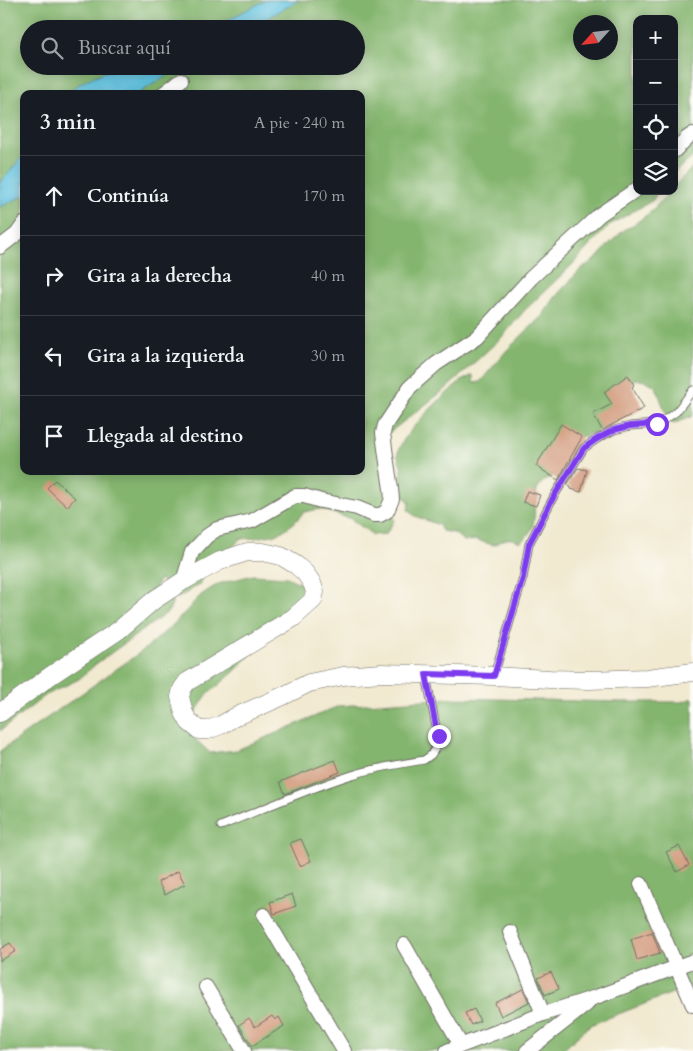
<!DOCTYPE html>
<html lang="es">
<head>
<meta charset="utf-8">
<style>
	:root { --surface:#171b24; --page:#242831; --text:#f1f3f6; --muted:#9ea1a6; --line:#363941 }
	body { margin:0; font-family:Cardo,serif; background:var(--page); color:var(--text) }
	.controls { position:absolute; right:15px; top:15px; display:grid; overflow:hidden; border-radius:10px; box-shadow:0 2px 12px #0003 }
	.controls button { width:45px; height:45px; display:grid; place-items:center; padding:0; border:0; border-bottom:1px solid var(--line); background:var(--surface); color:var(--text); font:25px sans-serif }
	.compass { position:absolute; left:573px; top:15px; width:45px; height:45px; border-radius:50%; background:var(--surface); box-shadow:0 2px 12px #0003; rotate:243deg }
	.stop { position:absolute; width:15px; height:15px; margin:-11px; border:4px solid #7c3aed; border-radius:50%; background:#fff }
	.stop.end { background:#7c3aed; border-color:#fff; box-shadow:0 1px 5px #0008 }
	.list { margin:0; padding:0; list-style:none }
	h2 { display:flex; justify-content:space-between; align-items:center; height:65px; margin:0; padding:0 20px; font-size:21px }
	h2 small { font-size:16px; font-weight:400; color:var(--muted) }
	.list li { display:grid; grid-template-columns:32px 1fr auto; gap:15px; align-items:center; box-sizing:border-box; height:80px; padding:0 20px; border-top:1px solid var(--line) }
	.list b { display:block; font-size:19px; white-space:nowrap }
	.list em { font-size:16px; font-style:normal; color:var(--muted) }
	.icon { flex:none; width:28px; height:28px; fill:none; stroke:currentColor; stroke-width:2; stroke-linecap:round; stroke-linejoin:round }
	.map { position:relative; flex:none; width:693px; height:1051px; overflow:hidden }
	.search { position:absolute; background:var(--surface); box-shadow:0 2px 12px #0003; left:20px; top:20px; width:345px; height:55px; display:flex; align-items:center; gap:12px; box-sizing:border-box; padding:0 18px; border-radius:28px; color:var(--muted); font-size:19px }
	.panel { position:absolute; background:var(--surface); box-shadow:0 2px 12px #0003; left:20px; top:90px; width:345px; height:385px; border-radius:10px }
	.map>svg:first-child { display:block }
	.forest { fill:#84b56e; stroke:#58704c; fill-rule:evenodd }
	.water { fill:#62c3e0; stroke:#467786 }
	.building { fill:#d39b7e }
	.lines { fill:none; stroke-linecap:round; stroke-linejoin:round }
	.service-casing { stroke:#706e65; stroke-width:9 }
	.minor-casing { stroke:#706e65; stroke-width:16 }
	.tertiary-casing { stroke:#706e65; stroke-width:19 }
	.service { stroke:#fff; stroke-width:7 }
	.minor { stroke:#fff; stroke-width:14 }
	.tertiary { stroke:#fff; stroke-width:18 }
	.route { stroke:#7c3aed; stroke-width:6 }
</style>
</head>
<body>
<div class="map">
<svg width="693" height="1051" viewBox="0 0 693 1051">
	<rect width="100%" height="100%" fill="#fdfcf7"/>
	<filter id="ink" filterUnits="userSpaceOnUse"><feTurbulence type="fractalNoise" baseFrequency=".02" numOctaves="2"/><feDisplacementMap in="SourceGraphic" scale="10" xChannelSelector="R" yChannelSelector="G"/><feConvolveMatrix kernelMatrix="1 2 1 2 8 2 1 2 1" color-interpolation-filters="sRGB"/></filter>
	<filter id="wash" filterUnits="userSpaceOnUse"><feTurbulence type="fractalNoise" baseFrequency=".0096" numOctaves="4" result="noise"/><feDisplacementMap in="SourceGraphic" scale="20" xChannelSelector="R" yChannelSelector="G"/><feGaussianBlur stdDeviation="1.12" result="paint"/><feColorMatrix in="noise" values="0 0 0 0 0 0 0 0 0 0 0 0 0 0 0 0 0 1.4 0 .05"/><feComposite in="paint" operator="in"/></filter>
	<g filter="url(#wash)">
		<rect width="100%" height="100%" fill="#f1e9d0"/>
		<g class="forest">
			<path d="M0 0H693V157L674 172V19H637V191H658L653 200 611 224 591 244 573 264 524 311 503 336 447 388 386 435 392 510 394 521 386 534 373 535 351 519 320 509 304 512 294 523 278 534 254 538 240 539 232 548 204 571 200 584 178 598 175 596 160 579 157 584 156 589 172 600V605L168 612 97 663 79 679 46 695 0 731ZM580 22H610V52H580ZM29 29H356V66H29ZM24 94H361V471H24Z"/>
			<path d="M693 167V416L673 424C671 419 667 415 665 410 655 390 662 383 635 379L625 387 609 422 596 432 578 438C577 442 575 445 573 449 571 455 571 462 566 467 559 476 543 477 538 488 529 510 543 525 520 542 508 536 505 539 494 545L476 540 464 541 454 533 442 531 439 525 415 516 408 510 410 502C397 493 401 485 402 471 402 465 397 459 398 452 402 434 446 392 463 380 466 378 470 377 473 375V383L480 382 507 350 542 316 557 295 581 269 597 258 611 242 624 230 633 225 652 211 670 191H674V186Z"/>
			<polygon points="253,575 287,577 307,587 308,601 261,644 236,670 206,696 190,721 194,738 210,753 237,750 339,706 450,698 620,702 682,702 693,698 693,985 590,1025 562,1051 0,1051 0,751 145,649 175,623 201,595 218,584"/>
		</g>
		<g class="water">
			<polygon points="266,0 299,0 249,29 210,29"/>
			<path d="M119 66H183L137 94H67C81 80 100 74 119 66Z"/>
			<polygon points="24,155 24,194 21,197 0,207 0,183"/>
		</g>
		<g id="blocks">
			<g class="building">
				<polygon points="628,375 634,385 632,387 644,408 602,430 593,414 612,404 604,392"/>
				<polygon points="561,424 582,437 558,480 536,466"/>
				<polygon points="578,468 587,470 581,492 571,489 571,487 567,485"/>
				<polygon points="55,480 75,498 67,507 47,488"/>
				<polygon points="527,491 540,495 536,506 523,502"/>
				<polygon points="335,760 340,772 285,794 280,782"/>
				<polygon points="301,839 311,861 300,866 290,843"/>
				<polygon points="679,846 689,865 677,872 666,852"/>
				<polygon points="178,871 185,884 165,895 158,882"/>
				<polygon points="292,894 296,906 274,914 270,902"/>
				<polygon points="652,932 660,953 637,960 631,939"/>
				<polygon points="10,943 16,951 0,961 0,949"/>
				<polygon points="551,972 559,989 545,995 538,978"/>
				<polygon points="523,989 529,1002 501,1016 495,1003"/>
				<polygon points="474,1009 480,1021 471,1025 465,1013"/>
				<polygon points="272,1016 275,1020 279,1017 284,1026 252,1046 239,1025 249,1018 255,1027"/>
			</g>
		</g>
	</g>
	<g filter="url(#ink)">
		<use href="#blocks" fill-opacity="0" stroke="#706e65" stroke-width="1"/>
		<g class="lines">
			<g class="service-casing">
				<g id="service">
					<polyline points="494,675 523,578 529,544 554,496 584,448 597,439 614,430 630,426 657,424 664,420 676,412 693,390"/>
					<path d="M221 826C263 809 305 790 349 776 373 768 399 764 424 760L431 755 438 744 439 736 436 727 426 675"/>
				</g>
			</g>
			<g class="minor-casing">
				<g id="minor">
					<polyline points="163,94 181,80"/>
					<polyline points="674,151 687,138 693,134"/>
					<polyline points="0,247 17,234 24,224"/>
					<polyline points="183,581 192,552 207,536 217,529 252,521 295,496 304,496 321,501 357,508 374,515 380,515 387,511 392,499 391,489 386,456 383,433 385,425 410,387 436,364 477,337 531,278 599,215 637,189"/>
					<polyline points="641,884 693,1005"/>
					<polyline points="264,915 344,1051"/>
					<polyline points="510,932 543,1014"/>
					<polyline points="404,945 461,1045"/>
					<polyline points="206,987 244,1051"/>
					<polyline points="447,1051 543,1014 596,997 693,961"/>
					<polyline points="527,1051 587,1004"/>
				</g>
			</g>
			<g class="tertiary-casing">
				<polyline id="tertiary" points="0,713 50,676 119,630 154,600 183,581 220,561 247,552 263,552 281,556 296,565 305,573 312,583 315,592 313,600 293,618 187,682 182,689 180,697 184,713 189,722 199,730 208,730 221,725 235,717 283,696 309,683 343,676 381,673 494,676 550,679 589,680 647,678 693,672"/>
			</g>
			<use href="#service" class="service"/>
			<use href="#minor" class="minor"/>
			<use href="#tertiary" class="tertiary"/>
		</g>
	</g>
	<g class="lines" filter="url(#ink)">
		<polyline class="route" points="439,736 436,727 426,674 494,676 523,578 529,544 554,496 584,448 597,439 614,430 630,426 657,424"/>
	</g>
</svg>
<div class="controls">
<button>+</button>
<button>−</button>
<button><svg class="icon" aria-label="locate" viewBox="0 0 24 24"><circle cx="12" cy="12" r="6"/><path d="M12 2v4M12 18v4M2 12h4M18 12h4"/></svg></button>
<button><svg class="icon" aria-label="layers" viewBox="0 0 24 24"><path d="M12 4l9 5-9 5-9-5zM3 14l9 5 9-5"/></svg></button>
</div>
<svg class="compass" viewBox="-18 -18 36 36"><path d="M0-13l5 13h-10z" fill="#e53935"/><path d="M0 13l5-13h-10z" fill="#9ea1a6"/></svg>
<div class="stop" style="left:657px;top:424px"></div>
<div class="stop end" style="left:439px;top:736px"></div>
<div class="search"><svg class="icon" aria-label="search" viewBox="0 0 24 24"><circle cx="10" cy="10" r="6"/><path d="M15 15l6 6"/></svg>Buscar aquí</div>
<section class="panel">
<h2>3 min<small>A pie · 240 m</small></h2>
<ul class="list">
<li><svg class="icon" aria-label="ahead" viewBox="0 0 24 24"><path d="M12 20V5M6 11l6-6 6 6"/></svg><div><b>Continúa</b></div><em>170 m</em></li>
<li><svg class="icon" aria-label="right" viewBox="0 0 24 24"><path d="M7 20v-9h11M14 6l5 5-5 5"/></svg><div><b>Gira a la derecha</b></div><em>40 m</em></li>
<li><svg class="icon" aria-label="left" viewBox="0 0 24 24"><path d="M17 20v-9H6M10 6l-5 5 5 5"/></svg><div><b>Gira a la izquierda</b></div><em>30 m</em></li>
<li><svg class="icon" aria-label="arrive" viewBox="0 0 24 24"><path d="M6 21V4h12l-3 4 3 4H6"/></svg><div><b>Llegada al destino</b></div></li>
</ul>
</section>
</div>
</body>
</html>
